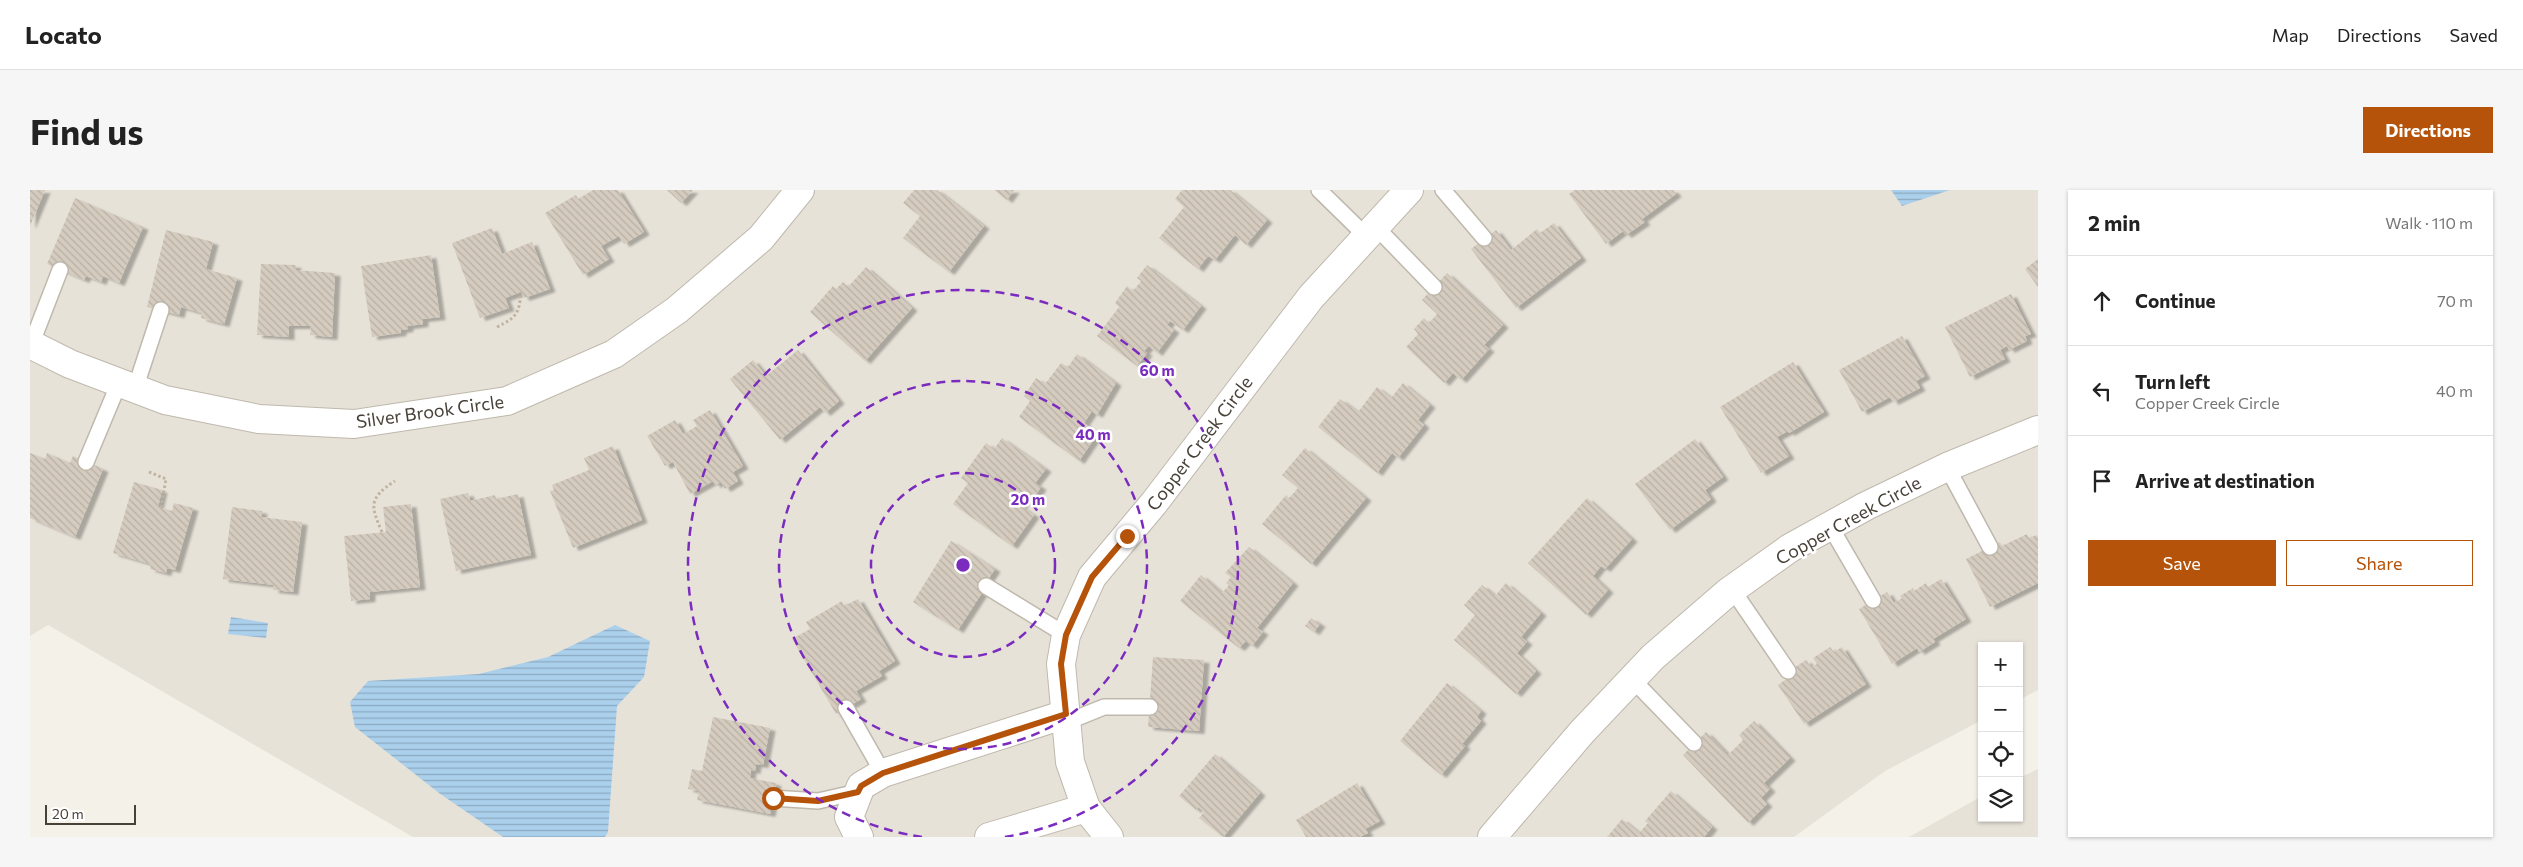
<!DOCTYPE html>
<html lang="en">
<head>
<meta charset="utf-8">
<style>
	:root { --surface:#fff; --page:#f6f6f6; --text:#222; --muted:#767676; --line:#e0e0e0; --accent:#b45309 }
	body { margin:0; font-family:Commissioner,sans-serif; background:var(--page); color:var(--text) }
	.controls { position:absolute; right:15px; bottom:15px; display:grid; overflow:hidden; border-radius:0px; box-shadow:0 1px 4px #0004 }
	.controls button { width:45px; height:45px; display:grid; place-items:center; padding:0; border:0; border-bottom:1px solid var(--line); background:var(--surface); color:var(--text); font:25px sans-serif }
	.scale { position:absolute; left:15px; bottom:12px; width:91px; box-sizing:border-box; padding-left:5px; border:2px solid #474138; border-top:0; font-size:14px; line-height:18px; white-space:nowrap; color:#474138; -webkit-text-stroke:4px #fff; paint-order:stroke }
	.stop { position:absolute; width:15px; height:15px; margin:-11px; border:4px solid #b45309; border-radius:50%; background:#fff }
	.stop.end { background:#b45309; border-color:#fff; box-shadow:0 1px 5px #0008 }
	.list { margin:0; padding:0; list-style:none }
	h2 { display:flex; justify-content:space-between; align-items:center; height:65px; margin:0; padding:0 20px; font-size:21px }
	h2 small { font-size:16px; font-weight:400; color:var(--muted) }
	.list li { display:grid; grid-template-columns:32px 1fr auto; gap:15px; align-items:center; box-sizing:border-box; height:90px; padding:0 20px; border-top:1px solid var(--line) }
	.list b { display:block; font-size:19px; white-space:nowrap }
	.list p { margin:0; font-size:16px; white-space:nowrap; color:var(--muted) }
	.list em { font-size:16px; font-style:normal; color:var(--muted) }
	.actions { display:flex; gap:10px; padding:15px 20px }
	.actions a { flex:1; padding:11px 0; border:1px solid var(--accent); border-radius:0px; text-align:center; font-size:18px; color:var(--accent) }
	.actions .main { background:var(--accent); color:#fff }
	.icon { flex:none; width:28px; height:28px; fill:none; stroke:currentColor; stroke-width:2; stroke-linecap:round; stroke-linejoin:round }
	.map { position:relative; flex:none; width:2008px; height:647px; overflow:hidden; border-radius:0px }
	header { display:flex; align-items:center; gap:30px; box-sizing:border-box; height:70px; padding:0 25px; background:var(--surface); border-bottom:1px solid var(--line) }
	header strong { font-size:24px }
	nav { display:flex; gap:28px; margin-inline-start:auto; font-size:18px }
	.intro { display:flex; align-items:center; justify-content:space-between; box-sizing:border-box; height:120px; padding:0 30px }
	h1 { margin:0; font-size:35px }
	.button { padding:12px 22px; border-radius:0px; background:var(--accent); color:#fff; font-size:18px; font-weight:700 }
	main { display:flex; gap:30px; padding:0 30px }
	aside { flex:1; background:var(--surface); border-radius:0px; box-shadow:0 1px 4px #0004 }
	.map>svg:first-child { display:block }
	.residential { fill:#e7e2d8 }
	.water { fill:url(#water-rules) }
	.building { fill:url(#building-back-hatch); filter:url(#shadow) }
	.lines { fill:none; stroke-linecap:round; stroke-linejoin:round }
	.service-casing { stroke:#bfb8ac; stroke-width:18 }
	.minor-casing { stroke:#bfb8ac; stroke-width:30 }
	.path { stroke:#bfb49f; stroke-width:3; stroke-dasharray:2.5 2.5; stroke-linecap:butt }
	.service { stroke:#fff; stroke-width:15 }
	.minor { stroke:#fff; stroke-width:28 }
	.route { stroke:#b45309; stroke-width:6 }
	.ring { fill:none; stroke:#7b2cbf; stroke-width:2.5; stroke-dasharray:9 6 }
	.labels { text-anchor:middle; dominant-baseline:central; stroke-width:5; stroke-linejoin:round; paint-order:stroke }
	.street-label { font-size:18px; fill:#474138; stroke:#fff }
	.centre { fill:#7b2cbf; stroke:#fff; stroke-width:2.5 }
	.ring-label { font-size:15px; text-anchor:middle; font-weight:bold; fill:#7b2cbf; stroke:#fff; stroke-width:5; stroke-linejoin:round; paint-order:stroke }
</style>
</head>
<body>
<header>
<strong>Locato</strong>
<nav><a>Map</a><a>Directions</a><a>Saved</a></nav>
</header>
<div class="intro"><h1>Find us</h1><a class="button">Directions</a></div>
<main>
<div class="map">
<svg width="2008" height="647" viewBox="0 0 2008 647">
	<defs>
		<pattern id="water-rules" width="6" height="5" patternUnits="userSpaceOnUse" patternTransform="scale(1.25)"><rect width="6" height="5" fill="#aad0ec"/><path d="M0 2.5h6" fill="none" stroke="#8caac0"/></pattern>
		<pattern id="building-back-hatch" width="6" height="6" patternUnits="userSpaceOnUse" patternTransform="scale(1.25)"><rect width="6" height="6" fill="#d5ccbf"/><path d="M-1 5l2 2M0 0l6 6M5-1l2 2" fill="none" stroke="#b8b0a5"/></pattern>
		<filter id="shadow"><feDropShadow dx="5.5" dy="3" stdDeviation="1" flood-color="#0004"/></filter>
	</defs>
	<rect width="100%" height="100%" fill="#f4f1e9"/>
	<g class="residential">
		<polygon points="0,0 2008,0 2008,500 1989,510 1989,456 1952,456 1952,530 1855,581 1764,647 383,647 18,435 0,446"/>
		<polygon points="2008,579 2008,647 1879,647 1952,606 1952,628 1989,628 1989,588"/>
	</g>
	<g class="water">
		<polygon points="1861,0 1920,0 1872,16"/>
		<polygon points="201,427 238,433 236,448 198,444"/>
		<polygon points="585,435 620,451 614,487 587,516 578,642 575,647 473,647 409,603 325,537 320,512 338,491 449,484 518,467"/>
	</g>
	<g class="building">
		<polygon points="0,0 15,0 0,36"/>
		<polygon points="563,0 588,0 614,42 594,54 589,46 571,56 579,69 553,85 515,23 546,5 548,9"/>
		<polygon points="637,0 663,0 651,13"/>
		<polygon points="884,0 907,0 954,36 919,82 873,48 890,26 873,13"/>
		<polygon points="964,0 984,0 977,10"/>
		<polygon points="1152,0 1200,0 1237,30 1216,55 1205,45 1185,70 1178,66 1168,79 1129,48 1154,17 1145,9"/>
		<polygon points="1545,0 1643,0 1646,4 1612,29 1615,32 1596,45 1593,41 1576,54 1539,4"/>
		<polygon points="45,8 113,37 89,93 73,86 71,92 56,86 54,90 17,74"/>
		<polygon points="1524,33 1551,68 1486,118 1441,59 1466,40 1481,60 1507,39 1510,43"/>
		<polygon points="462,38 472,64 502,52 520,99 494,108 491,102 475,108 479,118 450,128 422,53"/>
		<polygon points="136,40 183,52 176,79 207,88 194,134 171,128 172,123 151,117 149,125 117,117"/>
		<polygon points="401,65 410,127 393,129 393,134 378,136 378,139 371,140 371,143 342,147 331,76"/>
		<polygon points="2008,69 2008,97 1995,79"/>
		<polygon points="231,74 266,75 265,80 305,83 302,147 280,145 281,136 259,136 259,147 227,145"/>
		<polygon points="1117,75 1171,116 1153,140 1140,131 1137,135 1144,140 1127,163 1119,156 1114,161 1117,163 1107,176 1067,146 1089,117 1085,113 1097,96 1103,101 1111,91 1107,88"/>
		<polygon points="836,77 882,118 835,171 780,122 803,96 806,99 813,92 818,97"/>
		<polygon points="1417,83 1473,135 1454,155 1459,159 1431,190 1423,183 1414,193 1376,157 1388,144 1384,139 1394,128 1399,133 1407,124 1392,110"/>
		<polygon points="1981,104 2001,144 1995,146 1997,151 1979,160 1977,156 1970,160 1975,169 1940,187 1915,137"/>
		<polygon points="1872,146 1895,186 1886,191 1890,198 1863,212 1860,207 1832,222 1809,180"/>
		<polygon points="768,160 809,211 795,223 790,217 750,250 700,189 723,170 736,186"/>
		<polygon points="1047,164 1086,193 1067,225 1062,221 1054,233 1068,243 1049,271 989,227 1000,211 994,206 1006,188 1015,194 1031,173 1038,177"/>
		<polygon points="1763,172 1794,222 1759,243 1758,241 1747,247 1759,266 1731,283 1690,217"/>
		<polygon points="1373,193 1400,215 1388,230 1394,235 1368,268 1362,263 1347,283 1288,237 1310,209 1328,222 1347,197 1361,208"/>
		<polygon points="680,220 713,276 703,282 708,291 695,299 691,292 685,295 683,291 660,304 643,272 635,276 617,246 645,230 653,244 667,236 663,230"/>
		<polygon points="972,248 1016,279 1005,293 1011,297 1003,309 999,306 991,316 1004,325 982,356 923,314 938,293 931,288 956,253 964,259"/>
		<polygon points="1665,249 1693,287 1675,300 1681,309 1640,340 1605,294"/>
		<polygon points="583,256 612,330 543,358 520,301 524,300 522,295 559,280 554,268"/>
		<polygon points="1275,258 1336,308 1281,374 1232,334 1256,305 1259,308 1268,298 1252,285"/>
		<polygon points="0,263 15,269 17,263 40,273 43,266 73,279 45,347 0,328"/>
		<polygon points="104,292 132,300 128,317 142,321 144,313 163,318 145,380 137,378 136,383 120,379 121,374 83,363"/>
		<polygon points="438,303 440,311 465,305 466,309 488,304 501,365 426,381 410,309"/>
		<polygon points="1557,308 1602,349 1575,379 1571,376 1563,386 1578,400 1556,425 1498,373"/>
		<polygon points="381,314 390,397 340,402 340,409 321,411 314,346 356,342 353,317"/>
		<polygon points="202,317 232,321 231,327 272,332 263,402 243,400 244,395 193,389"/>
		<polygon points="1997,344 1999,348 2007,345 2008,348 2008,393 1960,417 1936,369 1970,352 1972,356"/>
		<polygon points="921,351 965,379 957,391 959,392 928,440 883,412"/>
		<polygon points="1219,357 1263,393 1227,438 1233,442 1222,456 1216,451 1209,458 1150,411 1171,385 1192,403 1199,395 1196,393 1201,387 1195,383"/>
		<polygon points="1911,389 1936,429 1903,449 1905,452 1889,462 1887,458 1862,474 1829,419 1857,402 1864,413 1872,408 1870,406 1883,398 1884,401 1896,393 1898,397"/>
		<polygon points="1476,393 1511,423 1491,447 1497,452 1487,463 1506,481 1486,504 1424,450 1445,425 1434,415 1452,395 1465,406"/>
		<polygon points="828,409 865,471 849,481 852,486 826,501 831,509 806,524 762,449 780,439 776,432 812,411 814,416"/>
		<polygon points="1281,428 1290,434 1284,442 1275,436"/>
		<polygon points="1800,457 1804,462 1812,457 1836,494 1774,534 1748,495 1759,487 1756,483 1776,470 1781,477 1787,474 1783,468"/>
		<polygon points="1123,467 1174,470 1169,541 1118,537"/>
		<polygon points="1417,493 1451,521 1447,527 1451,531 1432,554 1435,556 1411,585 1370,551"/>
		<polygon points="683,527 740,538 733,575 726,574 725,581 721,580 720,588 746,593 740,624 667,610 669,601 658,599 662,579 672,581"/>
		<polygon points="1724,531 1760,568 1734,593 1740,599 1731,608 1737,614 1718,633 1653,565 1676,542 1698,565 1713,550 1709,545"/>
		<polygon points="1185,564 1230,603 1193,647 1169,628 1174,622 1168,617 1166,620 1149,606"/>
		<polygon points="1327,593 1350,631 1335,639 1338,643 1330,647 1276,647 1266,630"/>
		<polygon points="1641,601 1682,637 1674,647 1577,647 1592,629 1609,643 1618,633 1615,631"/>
	</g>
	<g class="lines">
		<g class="service-casing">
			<g id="service">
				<polyline points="1289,0 1336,46"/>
				<polyline points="1413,0 1454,48"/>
				<polyline points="1345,36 1404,97"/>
				<polyline points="1,155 30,80"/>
				<polyline points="105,199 131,120"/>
				<polyline points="56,272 89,193"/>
				<polyline points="1917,277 1960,357"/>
				<polyline points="1800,336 1843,410"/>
				<polyline points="956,396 1036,445"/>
				<polyline points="1702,399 1758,481"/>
				<polyline points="1602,489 1664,553"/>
				<polyline points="816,518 853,583"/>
				<polyline points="1037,532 1074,517 1120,517"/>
				<polyline points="743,608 788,611 828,602"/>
			</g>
		</g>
		<g class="minor-casing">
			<g id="minor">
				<polyline points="0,154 40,174 135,210 229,229 324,234 477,211 584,164 647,120 731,48 770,0"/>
				<polyline points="829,647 819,627 831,596 853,583 1036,524"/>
				<polyline points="959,647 1056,618"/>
				<polyline points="1079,647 1056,618 1040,572 1031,474 1036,445 1062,387 1124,313 1281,107 1379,0"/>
				<polyline points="1462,647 1552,542 1623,467 1697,403 1760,358 1836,316 1917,277 2008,240"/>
			</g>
		</g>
		<g class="path">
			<path d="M467 137C487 127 489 124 491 102"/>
			<polyline points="119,282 136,289 131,317"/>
			<path d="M352 342C340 315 339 308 365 291"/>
		</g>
		<use href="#service" class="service"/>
		<use href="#minor" class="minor"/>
	</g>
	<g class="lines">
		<polyline class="route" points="743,608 788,611 828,602 831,596 853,583 1036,524 1031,474 1036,445 1062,387 1097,346"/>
	</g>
	<g class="ring">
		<circle cx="933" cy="375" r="92"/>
		<circle cx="933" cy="375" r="184"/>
		<path d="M892 647A275 275 0 1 1 974 647"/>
	</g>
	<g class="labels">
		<g class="street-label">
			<text transform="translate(400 221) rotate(-8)">Silver Brook Circle</text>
			<text transform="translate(1169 253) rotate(-53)">Copper Creek Circle</text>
			<text transform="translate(1818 330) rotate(-29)">Copper Creek Circle</text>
		</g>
	</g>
	<circle cx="933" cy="375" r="8" class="centre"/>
	<g class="ring-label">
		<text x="1127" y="186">60 m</text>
		<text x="1063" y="250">40 m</text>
		<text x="998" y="315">20 m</text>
	</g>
</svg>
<div class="controls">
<button>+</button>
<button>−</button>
<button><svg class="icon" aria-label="locate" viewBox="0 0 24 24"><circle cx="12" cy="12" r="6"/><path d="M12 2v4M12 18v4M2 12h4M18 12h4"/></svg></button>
<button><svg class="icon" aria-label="layers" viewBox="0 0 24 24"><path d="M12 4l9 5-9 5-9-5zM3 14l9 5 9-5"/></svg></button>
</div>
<div class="scale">20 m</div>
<div class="stop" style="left:743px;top:608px"></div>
<div class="stop end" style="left:1097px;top:346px"></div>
</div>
<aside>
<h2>2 min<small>Walk · 110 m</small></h2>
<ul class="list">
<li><svg class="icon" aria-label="ahead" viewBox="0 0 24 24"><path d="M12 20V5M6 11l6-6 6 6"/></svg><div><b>Continue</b></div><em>70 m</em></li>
<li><svg class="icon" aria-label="left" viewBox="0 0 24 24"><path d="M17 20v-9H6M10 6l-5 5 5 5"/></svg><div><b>Turn left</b><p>Copper Creek Circle</p></div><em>40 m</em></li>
<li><svg class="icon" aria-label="arrive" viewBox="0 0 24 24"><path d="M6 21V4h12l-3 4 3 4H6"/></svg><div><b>Arrive at destination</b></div></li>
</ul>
<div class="actions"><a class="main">Save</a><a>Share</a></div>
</aside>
</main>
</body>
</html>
